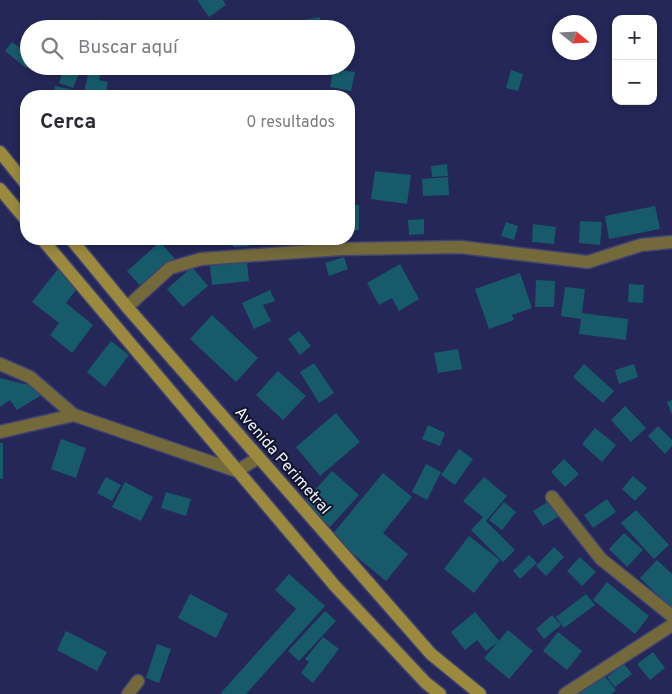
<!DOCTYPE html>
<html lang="es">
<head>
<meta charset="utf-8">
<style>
	:root { --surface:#fff; --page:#f2f2f3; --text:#2b2b33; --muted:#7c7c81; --line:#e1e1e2 }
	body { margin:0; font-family:Overpass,sans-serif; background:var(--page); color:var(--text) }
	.controls { position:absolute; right:15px; top:15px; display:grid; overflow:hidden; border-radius:10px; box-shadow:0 2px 8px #0003 }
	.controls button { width:45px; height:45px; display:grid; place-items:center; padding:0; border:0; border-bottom:1px solid var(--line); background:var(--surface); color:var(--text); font:25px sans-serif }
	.compass { position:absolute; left:552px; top:15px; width:45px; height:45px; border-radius:50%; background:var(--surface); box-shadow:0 2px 8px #0003; rotate:108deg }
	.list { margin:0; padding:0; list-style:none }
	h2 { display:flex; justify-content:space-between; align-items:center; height:65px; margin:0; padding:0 20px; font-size:21px }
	h2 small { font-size:16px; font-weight:400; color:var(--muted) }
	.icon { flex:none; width:28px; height:28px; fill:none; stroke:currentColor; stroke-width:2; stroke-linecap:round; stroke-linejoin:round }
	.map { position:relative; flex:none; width:672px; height:694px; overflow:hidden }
	.search { position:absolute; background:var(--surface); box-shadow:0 2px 8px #0003; left:20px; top:20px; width:335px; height:55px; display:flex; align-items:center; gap:12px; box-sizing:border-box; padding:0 18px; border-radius:28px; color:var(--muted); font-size:19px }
	.panel { position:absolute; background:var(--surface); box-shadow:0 2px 8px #0003; left:20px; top:90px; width:335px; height:155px; border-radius:20px }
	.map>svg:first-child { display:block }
	.building { fill:#175b6a }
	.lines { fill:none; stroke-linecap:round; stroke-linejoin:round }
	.street-casing { stroke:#40436f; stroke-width:15 }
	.secondary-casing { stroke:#40436f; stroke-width:15 }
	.street { stroke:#74693b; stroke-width:12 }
	.secondary { stroke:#9b8a3d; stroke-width:12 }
	.labels { text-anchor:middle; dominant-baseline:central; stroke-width:4; stroke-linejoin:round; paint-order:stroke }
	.street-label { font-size:16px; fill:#eceffb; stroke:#111429 }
</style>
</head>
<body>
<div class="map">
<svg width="672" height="694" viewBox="0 0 672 694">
	<rect width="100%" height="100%" fill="#242758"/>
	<g class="building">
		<polygon points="197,0 223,0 226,5 209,17"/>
		<polygon points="320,17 322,29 294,29 293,22"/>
		<polygon points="100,19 118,29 94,29"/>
		<polygon points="12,42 29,55 29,64 26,68 5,51"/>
		<polygon points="90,66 102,67 99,80 108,82 105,96 53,96 55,86 84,92"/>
		<polygon points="64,68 79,73 73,88 59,83"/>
		<polygon points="333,69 355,72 351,91 330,87"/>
		<polygon points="511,70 523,74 518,91 506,88"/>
		<polygon points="447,164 448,176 432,177 431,166"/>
		<polygon points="375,171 411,175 407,204 371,199"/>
		<polygon points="448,177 449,195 423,196 422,179"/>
		<rect x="349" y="205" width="10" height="25"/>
		<polygon points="655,206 660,229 609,239 605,216"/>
		<polygon points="424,219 424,234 409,235 408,220"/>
		<polygon points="580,221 602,222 600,245 579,243"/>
		<polygon points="506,222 518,226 514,240 501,236"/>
		<polygon points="533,224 556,227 554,244 532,242"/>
		<polygon points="180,239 211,239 211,241 194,244 193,240 181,242"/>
		<polygon points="233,239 249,239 249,246 233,247"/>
		<polygon points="160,242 176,260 143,289 127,271"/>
		<polygon points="344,257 348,269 329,276 325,263"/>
		<polygon points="247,262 249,281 212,285 210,266"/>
		<polygon points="400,264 419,299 399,311 392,298 379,305 367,283"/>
		<polygon points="192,267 208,286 183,307 167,289"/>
		<polygon points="58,269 79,286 66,303 93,325 72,353 50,335 59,323 32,302"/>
		<polygon points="520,273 532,308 512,315 514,320 489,329 475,289"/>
		<polygon points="536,280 555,281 554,307 535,307"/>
		<polygon points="629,284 644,285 643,303 628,302"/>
		<polygon points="565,287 585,289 582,313 628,319 626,340 579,334 581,319 561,316"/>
		<polygon points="270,290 275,301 263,305 271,321 254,329 242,303"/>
		<polygon points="212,315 258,358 236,382 190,339"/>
		<polygon points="299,331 311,346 300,355 288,339"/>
		<polygon points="111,341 129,355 105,387 87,372"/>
		<polygon points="458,349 462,369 438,373 434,353"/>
		<polygon points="314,363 334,393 319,403 300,372"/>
		<polygon points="584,364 614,391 603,403 573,377"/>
		<polygon points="634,364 638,377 619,384 615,370"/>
		<polygon points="278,371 306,396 283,420 256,395"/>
		<polygon points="0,378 33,386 40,396 17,410 10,400 0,407"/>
		<polygon points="672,400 672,415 667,402"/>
		<polygon points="625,406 646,428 631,442 611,420"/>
		<polygon points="336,413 360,442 320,476 296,447"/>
		<polygon points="428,425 445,433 440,446 422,439"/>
		<polygon points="658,426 672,440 672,446 665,454 648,436"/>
		<polygon points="595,428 616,445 602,462 582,444"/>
		<polygon points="61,439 86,448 76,478 51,469"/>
		<rect x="0" y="443" width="3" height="36"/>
		<polygon points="459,449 473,459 455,485 441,475"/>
		<polygon points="564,459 579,474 565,487 551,472"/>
		<polygon points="426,464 441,472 427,500 412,492"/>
		<polygon points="332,471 359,495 330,527 303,503"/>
		<polygon points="383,473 412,497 383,533 408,554 386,581 331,536"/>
		<polygon points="633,476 647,488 635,501 622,489"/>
		<polygon points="106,477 121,485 112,501 97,493"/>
		<polygon points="484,477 507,496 486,521 515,550 503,562 471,530 483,517 463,501"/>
		<polygon points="125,482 153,497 141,521 112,507"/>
		<polygon points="166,492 191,499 186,516 161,508"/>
		<polygon points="607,499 616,512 593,528 584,515"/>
		<polygon points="549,501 559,516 543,526 533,511"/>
		<polygon points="504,502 516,512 502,530 489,520"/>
		<polygon points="636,510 669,545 654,559 621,523"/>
		<polygon points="624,533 643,550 627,567 609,549"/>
		<polygon points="469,536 500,560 474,593 444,569"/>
		<polygon points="554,547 564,557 546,576 536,566"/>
		<polygon points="529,555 537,563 520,579 513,571"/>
		<polygon points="580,557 596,572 582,586 567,571"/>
		<polygon points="657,560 672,574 672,609 640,578"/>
		<polygon points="289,574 325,606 246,694 220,694 296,609 275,590"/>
		<polygon points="607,582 649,616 635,634 593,600"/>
		<polygon points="190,594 228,614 216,638 178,618"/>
		<polygon points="586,594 595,605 564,628 556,617"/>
		<polygon points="325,611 336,621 299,661 288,651"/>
		<polygon points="475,612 499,641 486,651 477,640 465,650 451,632"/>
		<polygon points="552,615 561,625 544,639 536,629"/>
		<polygon points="508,630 533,651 509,679 484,658"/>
		<polygon points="66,631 107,652 97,671 57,650"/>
		<polygon points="558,632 582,651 567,670 543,651"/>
		<polygon points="323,637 339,649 313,683 301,673 309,662 305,659"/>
		<polygon points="157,644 171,649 159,683 146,678"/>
		<polygon points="653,652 665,668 650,680 637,664"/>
		<polygon points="624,664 632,674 615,687 607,677"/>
		<polygon points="604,675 616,690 611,694 578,694"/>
	</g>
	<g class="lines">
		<g class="street-casing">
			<g id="street">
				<polyline points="127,307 170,268 201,259 341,249 460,247 588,262 641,245 672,242"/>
				<polyline points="0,364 30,377 74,415"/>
				<polyline points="0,432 74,415 237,471 258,458"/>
				<polyline points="552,497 601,559 672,616"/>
				<polyline points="128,694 138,681"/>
				<polyline points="565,694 672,625"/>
			</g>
		</g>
		<g class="secondary-casing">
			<g id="secondary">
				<polyline points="0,152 26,184"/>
				<polyline points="0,189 26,220"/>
				<polyline points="42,239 335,586 426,683 440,694"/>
				<polyline points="71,239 127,307 431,654 480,694"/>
			</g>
		</g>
		<use href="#street" class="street"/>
		<use href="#secondary" class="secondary"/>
	</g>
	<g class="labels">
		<g class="street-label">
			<text transform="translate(282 461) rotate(49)">Avenida Perimetral</text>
		</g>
	</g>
</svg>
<div class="controls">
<button>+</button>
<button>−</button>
</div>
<svg class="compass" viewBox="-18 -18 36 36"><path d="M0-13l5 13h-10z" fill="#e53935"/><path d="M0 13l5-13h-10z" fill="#7c7c81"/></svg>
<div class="search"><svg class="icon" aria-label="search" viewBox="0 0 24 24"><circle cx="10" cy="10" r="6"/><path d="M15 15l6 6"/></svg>Buscar aquí</div>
<section class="panel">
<h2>Cerca<small>0 resultados</small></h2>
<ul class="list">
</ul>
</section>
</div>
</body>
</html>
